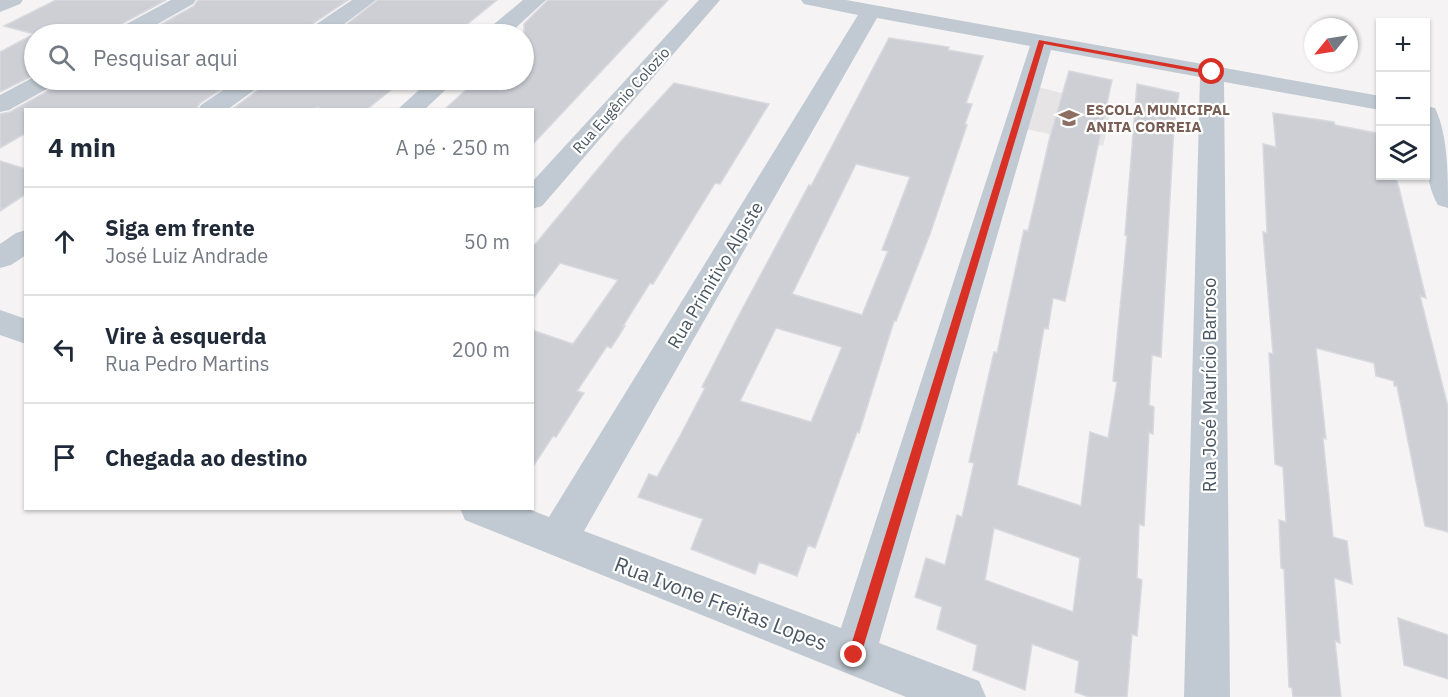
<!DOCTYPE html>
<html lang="pt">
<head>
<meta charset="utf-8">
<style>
	:root { --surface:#fff; --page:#f6f6f7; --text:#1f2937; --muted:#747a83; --line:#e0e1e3 }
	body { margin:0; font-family:"IBM Plex Sans",sans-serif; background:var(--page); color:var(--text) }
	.controls { position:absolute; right:18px; top:18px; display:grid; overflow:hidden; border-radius:0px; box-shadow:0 2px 4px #0004 }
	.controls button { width:54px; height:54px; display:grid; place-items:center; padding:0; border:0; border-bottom:2px solid var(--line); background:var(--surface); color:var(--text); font:30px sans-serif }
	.compass { position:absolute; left:1304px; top:18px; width:54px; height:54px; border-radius:50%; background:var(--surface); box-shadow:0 2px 4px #0004; rotate:240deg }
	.stop { position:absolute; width:18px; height:18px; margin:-14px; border:4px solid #d93025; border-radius:50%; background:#fff }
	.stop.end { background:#d93025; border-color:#fff; box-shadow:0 2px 6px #0008 }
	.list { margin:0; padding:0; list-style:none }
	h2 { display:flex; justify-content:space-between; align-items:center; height:78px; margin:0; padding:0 24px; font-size:26px }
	h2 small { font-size:20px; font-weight:400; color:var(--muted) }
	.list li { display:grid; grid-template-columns:39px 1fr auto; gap:18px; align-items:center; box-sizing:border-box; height:108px; padding:0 24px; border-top:2px solid var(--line) }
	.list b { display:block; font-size:22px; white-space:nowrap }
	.list p { margin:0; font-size:20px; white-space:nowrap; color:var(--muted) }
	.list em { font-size:20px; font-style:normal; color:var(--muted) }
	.icon { flex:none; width:33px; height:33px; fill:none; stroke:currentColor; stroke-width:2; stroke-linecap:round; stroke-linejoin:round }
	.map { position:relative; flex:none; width:1448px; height:697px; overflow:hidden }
	.search { position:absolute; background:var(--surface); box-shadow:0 2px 4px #0004; left:24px; top:24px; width:510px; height:66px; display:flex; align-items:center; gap:15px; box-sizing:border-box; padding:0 21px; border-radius:33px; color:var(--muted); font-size:22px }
	.panel { position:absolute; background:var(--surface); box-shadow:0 2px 4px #0004; left:24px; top:108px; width:510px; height:402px; border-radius:0px }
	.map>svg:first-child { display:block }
	.education { fill:#e6e4e5 }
	.building { fill:#cdcfd5; stroke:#d7d9de; stroke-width:1.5; fill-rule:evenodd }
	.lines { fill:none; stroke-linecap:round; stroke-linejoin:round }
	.minor { fill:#c1cad2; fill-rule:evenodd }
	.route { fill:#d93025 }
	.labels { text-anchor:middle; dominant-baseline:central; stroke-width:4.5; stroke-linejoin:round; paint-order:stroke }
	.far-street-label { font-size:15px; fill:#4a5661; stroke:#fff }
	.far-education-label { font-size:15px; font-weight:bold; fill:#785e54; stroke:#fff; text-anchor:start }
	.street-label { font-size:18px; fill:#4a5661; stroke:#fff }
	.near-street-label { font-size:21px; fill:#4a5661; stroke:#fff }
</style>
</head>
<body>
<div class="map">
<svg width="1448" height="697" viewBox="0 0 1448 697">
	<rect width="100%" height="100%" fill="#f5f3f3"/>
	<polygon class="education" points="1034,86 1112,106 1103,146 1026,129"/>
	<g class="building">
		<polygon points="56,0 166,0 116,27 112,34 34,34 34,75 0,92 0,52 34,34 4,26"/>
		<polygon points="198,0 348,0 308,27 304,34 144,34 194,6"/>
		<polygon points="378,0 497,0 465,26 464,34 334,34"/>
		<polygon points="548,0 668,0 532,145 532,110 444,110 477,80 524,80 524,24"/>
		<path d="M889 38 949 47 948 50 983 56 966 103 972 104 965 124 967 125 930 234 896 321H894L859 433 857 432 815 548 808 545 797 576 759 562 755 574 691 549 703 519 638 497 649 474 657 477 681 434 705 388 702 387 739 315 809 185 811 186ZM856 164 910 177 882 250 888 251 862 315 792 294ZM776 328 842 347 811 422 740 401Z"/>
		<path d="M1069 71 1112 80 1065 301 1053 298 1048 329 1044 328 1017 485 1081 506 1090 432 1108 438 1117 382 1113 381 1127 236 1125 235 1137 84 1179 93 1174 126 1161 357 1152 355 1149 405 1154 407 1153 434 1149 432 1144 526 1139 524 1137 578 1142 580 1137 636 1132 634 1127 697H1089L1075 692 1079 661 1032 644 1025 690 973 670 977 645 937 629 942 607 915 597 926 558 945 565 957 515 962 517 974 463 969 462 986 387 994 352 997 353 1024 230 1028 231 1050 137ZM994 528 1080 558 1073 612 985 580Z"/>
		<polygon points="60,80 235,80 200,103 196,110 26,110 26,133 0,148 0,114 10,112 55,87"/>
		<polygon points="267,80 427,80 420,86 401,82 366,110 326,110 317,107 313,110 231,110 262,87"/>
		<polygon points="674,83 769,104 720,184 715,183 653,284 650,283 623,326 625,326 611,348 607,346 577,391 584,393 556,437 553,436 532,468 532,330 573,344 618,280 560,263 532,300 532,248 622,140"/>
		<polygon points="1273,113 1334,122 1335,125 1376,133 1380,155 1380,176 1395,176 1399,188 1426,298 1420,296 1448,407 1448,532 1425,526 1397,386 1394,386 1394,381 1376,376 1374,363 1316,348 1326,439 1323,438 1333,537 1347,541 1352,584 1334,578 1340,643 1335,641 1341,697 1293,697 1292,688 1289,687 1284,569 1281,568 1279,520 1286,522 1283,467 1275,464 1269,353 1273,354 1263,232 1267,233 1263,144 1276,147"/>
		<polygon points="0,161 26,169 26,194 0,211"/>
		<polygon points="1398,618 1448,635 1448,679 1404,665"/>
	</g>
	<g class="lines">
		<g class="minor">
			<polygon points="0,0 23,0 20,4 0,12"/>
			<polygon points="171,0 196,0 193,4 140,34 114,34 117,29"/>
			<polygon points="352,0 376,0 331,34 306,34 309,29"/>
			<polygon points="523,0 546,0 509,34 485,34 488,29"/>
			<polygon points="699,0 720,0 542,206 532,209 532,182"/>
			<path d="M801 0H846L1380 96V110L1224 82 1230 697H1184L1200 77 1051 50 879 643 979 681 986 697H906L465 520 460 508H526L549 517 858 15 804 4ZM877 18 1030 46 841 628 584 531Z"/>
			<polygon points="34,77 34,80 58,80 54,85 9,110 0,112 0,95"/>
			<polygon points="238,80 265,80 261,85 227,110 198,110 201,105"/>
			<polygon points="430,80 456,80 424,110 397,110"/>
			<path d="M1426 106 1435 108C1448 135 1448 176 1448 208L1438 205C1423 181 1423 133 1426 106Z"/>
			<polygon points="26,230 26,255 11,265 0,268 0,244 16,233"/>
			<polygon points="0,310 26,319 26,344 0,335"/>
		</g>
	</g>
	<polygon class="route" points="1039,40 1215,72 1212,75 1044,44 861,655 859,659 854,661 850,659 848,655"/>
	<defs>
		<g id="school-bare" transform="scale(1.62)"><path d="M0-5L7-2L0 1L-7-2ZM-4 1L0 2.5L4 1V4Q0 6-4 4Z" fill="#8d6e63" stroke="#fff" stroke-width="2.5" paint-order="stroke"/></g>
	</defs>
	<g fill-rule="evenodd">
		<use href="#school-bare" x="1069" y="118"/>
	</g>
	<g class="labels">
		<g class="far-street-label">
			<text transform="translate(621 100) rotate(-48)">Rua Eugênio Colozio</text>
		</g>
		<g class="far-education-label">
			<text x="1086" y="109">ESCOLA MUNICIPAL<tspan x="1086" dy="17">ANITA CORREIA</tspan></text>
		</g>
		<g class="street-label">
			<text transform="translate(715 275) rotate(-59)">Rua Primitivo Alpiste</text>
			<text transform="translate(1209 385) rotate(-90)">Rua José Maurício Barroso</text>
		</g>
		<g class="near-street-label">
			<text transform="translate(721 603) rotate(21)">Rua Ivone Freitas Lopes</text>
		</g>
	</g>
</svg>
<div class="controls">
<button>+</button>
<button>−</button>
<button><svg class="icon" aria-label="layers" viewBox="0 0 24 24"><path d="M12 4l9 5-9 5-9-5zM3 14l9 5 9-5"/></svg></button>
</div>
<svg class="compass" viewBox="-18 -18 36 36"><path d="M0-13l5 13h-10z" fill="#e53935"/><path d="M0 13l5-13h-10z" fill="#747a83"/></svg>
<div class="stop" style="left:1212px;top:72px"></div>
<div class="stop end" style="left:854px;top:655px"></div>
<div class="search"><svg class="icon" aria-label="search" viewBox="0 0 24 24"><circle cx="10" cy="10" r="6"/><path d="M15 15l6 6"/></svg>Pesquisar aqui</div>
<section class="panel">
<h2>4 min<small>A pé · 250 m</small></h2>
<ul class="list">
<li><svg class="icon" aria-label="ahead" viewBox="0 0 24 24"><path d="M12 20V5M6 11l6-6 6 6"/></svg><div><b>Siga em frente</b><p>José Luiz Andrade</p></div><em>50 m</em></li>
<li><svg class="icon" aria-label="left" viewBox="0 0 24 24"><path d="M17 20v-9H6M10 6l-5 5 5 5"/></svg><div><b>Vire à esquerda</b><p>Rua Pedro Martins</p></div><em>200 m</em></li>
<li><svg class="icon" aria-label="arrive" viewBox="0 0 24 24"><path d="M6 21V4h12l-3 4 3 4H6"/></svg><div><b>Chegada ao destino</b></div></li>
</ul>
</section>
</div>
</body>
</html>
